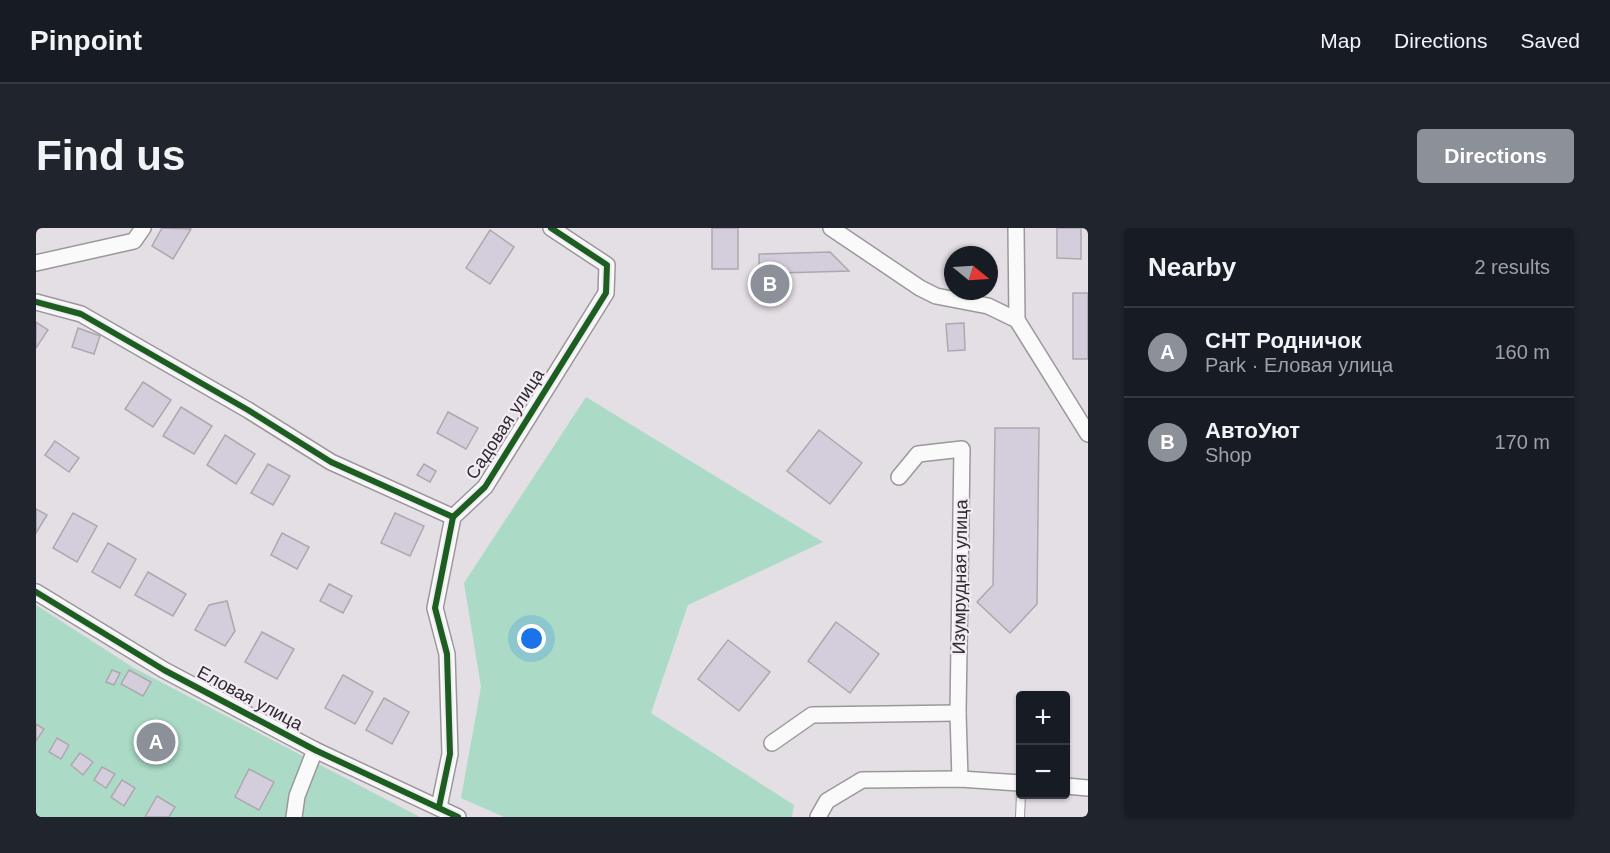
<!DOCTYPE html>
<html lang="en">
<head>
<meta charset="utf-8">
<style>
	:root { --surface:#171b24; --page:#20242c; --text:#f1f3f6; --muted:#9ea1a6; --line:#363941; --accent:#8c9099 }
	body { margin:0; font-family:Helvetica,sans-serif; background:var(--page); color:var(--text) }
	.controls { position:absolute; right:18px; bottom:18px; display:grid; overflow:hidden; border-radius:6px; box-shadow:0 2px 4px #0004 }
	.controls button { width:54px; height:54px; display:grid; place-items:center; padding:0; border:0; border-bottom:2px solid var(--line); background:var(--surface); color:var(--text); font:30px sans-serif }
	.compass { position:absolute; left:908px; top:18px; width:54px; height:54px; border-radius:50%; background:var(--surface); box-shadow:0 2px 4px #0004; rotate:108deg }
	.you { position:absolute; left:496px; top:411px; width:21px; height:21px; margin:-15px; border:4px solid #fff; border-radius:50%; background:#1a73e8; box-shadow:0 0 0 9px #1a73e833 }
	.badge { display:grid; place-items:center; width:39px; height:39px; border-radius:50%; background:var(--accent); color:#fff; font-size:20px; font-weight:700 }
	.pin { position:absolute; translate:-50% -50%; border:3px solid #fff; box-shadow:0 2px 6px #0006 }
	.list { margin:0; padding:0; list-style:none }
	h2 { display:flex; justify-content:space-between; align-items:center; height:78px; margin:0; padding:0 24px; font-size:26px }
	h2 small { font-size:20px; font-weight:400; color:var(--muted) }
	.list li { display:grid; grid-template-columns:39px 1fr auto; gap:18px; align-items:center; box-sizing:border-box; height:90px; padding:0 24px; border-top:2px solid var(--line) }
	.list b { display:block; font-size:22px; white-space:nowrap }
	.list p { margin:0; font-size:20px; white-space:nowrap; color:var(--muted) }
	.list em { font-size:20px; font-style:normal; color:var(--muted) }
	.map { position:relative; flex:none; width:1052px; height:589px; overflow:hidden; border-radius:6px }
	header { display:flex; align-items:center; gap:36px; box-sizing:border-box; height:84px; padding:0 30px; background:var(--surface); border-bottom:2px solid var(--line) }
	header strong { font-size:28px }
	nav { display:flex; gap:33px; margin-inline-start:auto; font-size:21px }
	.intro { display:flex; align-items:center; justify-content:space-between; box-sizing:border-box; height:144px; padding:0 36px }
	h1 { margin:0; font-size:42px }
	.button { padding:15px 27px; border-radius:6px; background:var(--accent); color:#fff; font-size:21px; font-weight:700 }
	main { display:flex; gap:36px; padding:0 36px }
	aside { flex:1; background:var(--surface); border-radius:6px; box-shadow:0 2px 4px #0004 }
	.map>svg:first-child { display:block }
	.green { fill:#abdbc7 }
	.building { fill:#d3cddc; stroke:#aca9ae; stroke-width:1.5 }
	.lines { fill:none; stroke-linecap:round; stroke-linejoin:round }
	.lane-casing { stroke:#9b989b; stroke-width:10 }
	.street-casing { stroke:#9b989b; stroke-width:18 }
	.lane { stroke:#fbfafb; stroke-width:8 }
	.street { stroke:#fbfafb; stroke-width:15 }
	.cycleway-casing { stroke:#f2eaf4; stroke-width:10 }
	.cycleway { stroke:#1b5e20; stroke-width:6 }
	.labels { text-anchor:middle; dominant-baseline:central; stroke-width:4.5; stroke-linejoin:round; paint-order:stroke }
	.street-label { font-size:18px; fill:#2d2a2e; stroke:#f2eaf4 }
</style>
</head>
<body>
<header>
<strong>Pinpoint</strong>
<nav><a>Map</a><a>Directions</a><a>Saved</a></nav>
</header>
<div class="intro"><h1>Find us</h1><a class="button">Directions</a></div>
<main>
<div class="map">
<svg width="1052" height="589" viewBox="0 0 1052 589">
	<rect width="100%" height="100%" fill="#e4dfe4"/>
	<g class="green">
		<polygon points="550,169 787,314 652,377 615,485 758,577 756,589 468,589 425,570 445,459 428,355"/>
		<polygon points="0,377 98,440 384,589 0,589"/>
	</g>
	<g class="building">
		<polygon points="126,0 155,1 137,31 116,18"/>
		<rect x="676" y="0" width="26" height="41"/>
		<polygon points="1021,0 1045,0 1045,31 1021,30"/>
		<polygon points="454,2 478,19 454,56 430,40"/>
		<polygon points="794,24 813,43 744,45 745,67 724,67 723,26"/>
		<rect x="1037" y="65" width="15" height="66"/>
		<polygon points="0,94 12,102 0,120"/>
		<polygon points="928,95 929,122 912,123 910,96"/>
		<polygon points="42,100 64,108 58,126 36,119"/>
		<polygon points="107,154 135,172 117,199 89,181"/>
		<polygon points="145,179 176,198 158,226 127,208"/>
		<polygon points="412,184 442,200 430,221 401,205"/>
		<polygon points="959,200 1003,200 1001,376 974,405 941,374 957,357"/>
		<polygon points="783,202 826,235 794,276 751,243"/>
		<polygon points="189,207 219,226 200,256 171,237"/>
		<polygon points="19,213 43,230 33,244 9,227"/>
		<polygon points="232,236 254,248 237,277 215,265"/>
		<polygon points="388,236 400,243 394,254 381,247"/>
		<polygon points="0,281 11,287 0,305"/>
		<polygon points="37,285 61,298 41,334 17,320"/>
		<polygon points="359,285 388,298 374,328 345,315"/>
		<polygon points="246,305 273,319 261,341 235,327"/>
		<polygon points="72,315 100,331 84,360 56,344"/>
		<polygon points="112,344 150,366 137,388 99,367"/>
		<polygon points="293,356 316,368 307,385 284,373"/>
		<polygon points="191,373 199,403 189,418 159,402 173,377"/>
		<polygon points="800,394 843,426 814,465 772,433"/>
		<polygon points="226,404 258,421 241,451 209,434"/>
		<polygon points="692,412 734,444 703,483 662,451"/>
		<polygon points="76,442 84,445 78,457 70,454"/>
		<polygon points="93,442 115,454 107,468 85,456"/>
		<polygon points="307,447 337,464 319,496 289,480"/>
		<polygon points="348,470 373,484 356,516 330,502"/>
		<polygon points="0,496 8,501 0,513"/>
		<polygon points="21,510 33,517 25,531 13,524"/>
		<polygon points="44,525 57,534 47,547 35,537"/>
		<polygon points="66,539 79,546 70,560 58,552"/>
		<polygon points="213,541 238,554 223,582 199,569"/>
		<polygon points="86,552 99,560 88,578 75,569"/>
		<polygon points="121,568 139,579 133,589 109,589"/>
	</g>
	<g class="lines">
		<g class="lane-casing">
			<polyline id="lane" points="984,589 985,566"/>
		</g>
		<g class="street-casing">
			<g id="street">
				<polyline points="795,0 884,60 900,68 952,78 981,92 1052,206"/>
				<polyline points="980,0 981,92"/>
				<polyline points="0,35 98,13 107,0"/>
				<polyline points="0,74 45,86 212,182 295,234 417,289"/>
				<polyline points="863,249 882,226 926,221 922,485 924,551"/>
				<polyline points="0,364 128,442 279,522 422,589"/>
				<polyline points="736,515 776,487 922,485"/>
				<polyline points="1030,558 1052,560"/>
				<polyline points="403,579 414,526 411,426 399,380 417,289 449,259 570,65 571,37 515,0"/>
				<polyline points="258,589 261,568 279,522"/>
				<polyline points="782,589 791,573 826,552 924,551 984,555"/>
			</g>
		</g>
		<use href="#lane" class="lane"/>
		<use href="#street" class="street"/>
		<g class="cycleway-casing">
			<g id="cycleway">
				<polyline points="0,74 45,86 212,182 295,234 417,289"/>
				<polyline points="0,364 128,442 279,522 422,589"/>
				<polyline points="403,579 414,526 411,426 399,380 417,289 449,259 570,65 571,37 515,0"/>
			</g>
		</g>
		<use href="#cycleway" class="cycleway"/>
	</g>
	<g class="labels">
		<g class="street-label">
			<text transform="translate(469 196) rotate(-57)">Садовая улица</text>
			<text transform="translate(924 349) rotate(-89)">Изумрудная улица</text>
			<text transform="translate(214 470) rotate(28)">Еловая улица</text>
		</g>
	</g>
</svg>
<div class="controls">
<button>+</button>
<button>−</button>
</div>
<svg class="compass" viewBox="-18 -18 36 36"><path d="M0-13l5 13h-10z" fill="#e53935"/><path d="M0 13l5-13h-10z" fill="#9ea1a6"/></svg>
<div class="you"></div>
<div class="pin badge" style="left:120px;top:514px">A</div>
<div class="pin badge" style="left:734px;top:56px">B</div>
</div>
<aside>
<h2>Nearby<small>2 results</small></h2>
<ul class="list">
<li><span class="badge">A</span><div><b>СНТ Родничок</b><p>Park · Еловая улица</p></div><em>160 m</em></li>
<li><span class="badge">B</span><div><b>АвтоУют</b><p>Shop</p></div><em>170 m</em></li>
</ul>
</aside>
</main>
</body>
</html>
